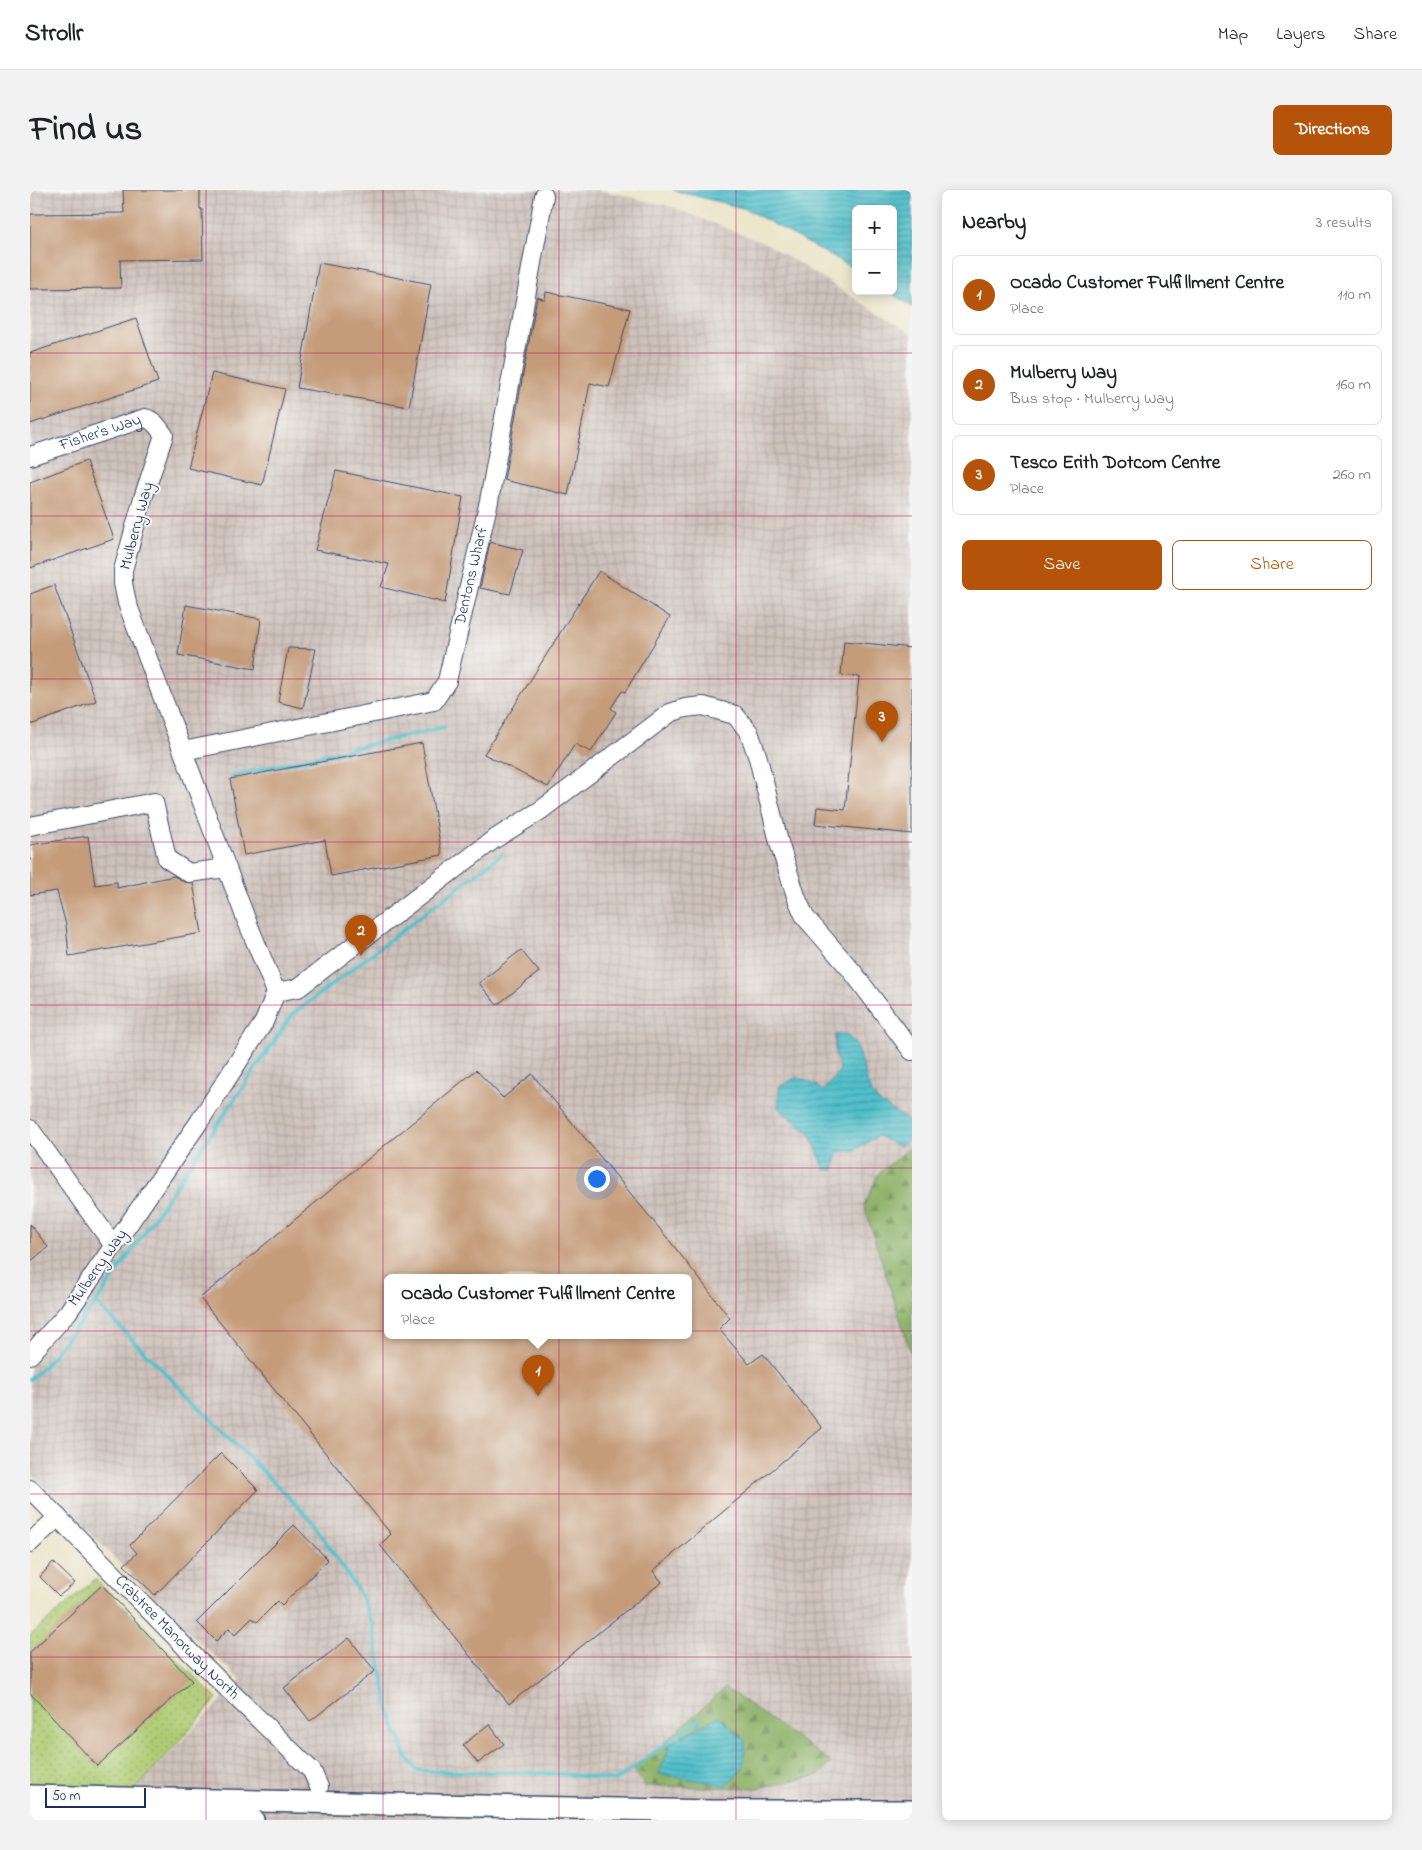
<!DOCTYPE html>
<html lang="en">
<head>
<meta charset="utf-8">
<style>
	:root { --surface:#fff; --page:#f2f2f2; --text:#202124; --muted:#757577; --line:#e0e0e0; --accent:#b45309 }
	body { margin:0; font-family:"Indie Flower",sans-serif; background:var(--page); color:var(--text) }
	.controls { position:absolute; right:15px; top:15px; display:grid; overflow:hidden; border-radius:8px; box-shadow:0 2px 12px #0003 }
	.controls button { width:45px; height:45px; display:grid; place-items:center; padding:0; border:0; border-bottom:1px solid var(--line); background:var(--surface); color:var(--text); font:25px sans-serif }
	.scale { position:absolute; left:15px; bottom:12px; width:101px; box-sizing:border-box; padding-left:5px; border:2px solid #1b2f5e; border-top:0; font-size:14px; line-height:18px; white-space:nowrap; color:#1b2f5e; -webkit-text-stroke:4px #f6f6f2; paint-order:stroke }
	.you { position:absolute; left:566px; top:988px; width:18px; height:18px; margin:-12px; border:4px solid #fff; border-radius:50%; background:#1a73e8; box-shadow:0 0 0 8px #1a73e833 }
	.badge { display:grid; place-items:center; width:32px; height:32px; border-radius:50%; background:var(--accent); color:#fff; font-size:16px; font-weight:700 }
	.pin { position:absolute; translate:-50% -41px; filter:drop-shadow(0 1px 2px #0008) }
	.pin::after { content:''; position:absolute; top:26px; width:18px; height:15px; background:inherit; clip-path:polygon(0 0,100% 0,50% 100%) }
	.popup { position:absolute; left:354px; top:1084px; width:308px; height:65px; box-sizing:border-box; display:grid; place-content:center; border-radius:8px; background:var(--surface); filter:drop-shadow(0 1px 4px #0005); font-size:16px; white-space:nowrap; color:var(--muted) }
	.popup b { font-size:19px; color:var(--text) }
	.popup::after { content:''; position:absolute; left:50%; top:100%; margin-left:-10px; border:10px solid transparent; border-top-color:var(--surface) }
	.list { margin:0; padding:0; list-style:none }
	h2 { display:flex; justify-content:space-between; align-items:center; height:65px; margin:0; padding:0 20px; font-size:21px }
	h2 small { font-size:16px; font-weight:400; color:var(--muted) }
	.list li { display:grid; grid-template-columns:32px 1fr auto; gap:15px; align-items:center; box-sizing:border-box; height:80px; margin:0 10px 10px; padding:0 10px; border:1px solid var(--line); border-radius:8px }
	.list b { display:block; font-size:19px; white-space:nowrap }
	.list p { margin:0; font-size:16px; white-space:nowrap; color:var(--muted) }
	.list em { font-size:16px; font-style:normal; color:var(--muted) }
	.actions { display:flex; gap:10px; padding:15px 20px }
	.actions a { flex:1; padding:11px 0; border:1px solid var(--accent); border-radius:8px; text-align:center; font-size:18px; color:var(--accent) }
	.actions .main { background:var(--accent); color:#fff }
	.map { position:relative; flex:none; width:882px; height:1630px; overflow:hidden; border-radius:8px }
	header { display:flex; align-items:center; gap:30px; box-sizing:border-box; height:70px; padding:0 25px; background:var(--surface); border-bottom:1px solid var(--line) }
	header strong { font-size:24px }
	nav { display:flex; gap:28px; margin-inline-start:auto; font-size:18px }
	.intro { display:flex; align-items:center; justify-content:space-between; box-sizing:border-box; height:120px; padding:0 30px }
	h1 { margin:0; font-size:35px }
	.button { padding:12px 22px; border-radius:8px; background:var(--accent); color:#fff; font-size:18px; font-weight:700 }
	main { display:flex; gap:30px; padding:0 30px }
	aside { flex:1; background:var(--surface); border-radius:8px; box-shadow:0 2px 12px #0003 }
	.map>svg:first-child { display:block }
	.industrial { fill:url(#industrial-grid); fill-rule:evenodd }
	.grass { fill:url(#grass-dots); stroke:#657e68 }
	.forest { fill:url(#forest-firs); stroke:#537062 }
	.water { fill:url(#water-rules); stroke:#367794 }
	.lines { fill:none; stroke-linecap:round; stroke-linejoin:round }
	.stream { stroke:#51bfca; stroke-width:4 }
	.building { fill:#c59c7a; fill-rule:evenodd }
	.minor-casing { stroke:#3a4a6d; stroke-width:20 }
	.major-casing { stroke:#3a4a6d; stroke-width:24 }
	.minor { stroke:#fff; stroke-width:18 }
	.major { stroke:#fff; stroke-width:21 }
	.grid { fill:none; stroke:#c2185b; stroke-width:1; stroke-opacity:0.55 }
	.labels { text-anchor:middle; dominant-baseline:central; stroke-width:4; stroke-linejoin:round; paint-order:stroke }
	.street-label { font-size:16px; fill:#1b2f5e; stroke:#f6f6f2 }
</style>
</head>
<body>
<header>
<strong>Strollr</strong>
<nav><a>Map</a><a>Layers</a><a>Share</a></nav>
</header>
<div class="intro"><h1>Find us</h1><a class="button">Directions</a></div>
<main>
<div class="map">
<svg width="882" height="1630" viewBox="0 0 882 1630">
	<defs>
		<pattern id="industrial-grid" width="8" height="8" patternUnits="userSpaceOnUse" patternTransform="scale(1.25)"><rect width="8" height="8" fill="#cec1ba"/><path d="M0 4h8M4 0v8" fill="none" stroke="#b0a6a2"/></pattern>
		<pattern id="grass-dots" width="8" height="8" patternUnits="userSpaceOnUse" patternTransform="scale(1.25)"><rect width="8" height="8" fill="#afcc73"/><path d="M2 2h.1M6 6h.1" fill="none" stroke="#8ea662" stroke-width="1.8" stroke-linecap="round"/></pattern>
		<pattern id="forest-firs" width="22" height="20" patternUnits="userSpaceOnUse" patternTransform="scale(1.25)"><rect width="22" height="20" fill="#8bb065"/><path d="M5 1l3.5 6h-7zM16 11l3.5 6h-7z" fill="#719056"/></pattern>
		<pattern id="water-rules" width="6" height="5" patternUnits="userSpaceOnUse" patternTransform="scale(1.25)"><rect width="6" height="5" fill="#51bfca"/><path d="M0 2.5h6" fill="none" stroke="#429ca7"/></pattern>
	</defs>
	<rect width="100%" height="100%" fill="#f6f6f2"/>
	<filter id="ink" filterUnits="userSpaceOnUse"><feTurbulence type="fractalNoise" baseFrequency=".02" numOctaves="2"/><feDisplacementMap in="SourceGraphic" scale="10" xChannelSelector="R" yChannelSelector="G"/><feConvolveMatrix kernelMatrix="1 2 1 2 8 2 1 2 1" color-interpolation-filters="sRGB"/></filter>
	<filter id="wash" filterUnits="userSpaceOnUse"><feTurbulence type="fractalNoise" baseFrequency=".0096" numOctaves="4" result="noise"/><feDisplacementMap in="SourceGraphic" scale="20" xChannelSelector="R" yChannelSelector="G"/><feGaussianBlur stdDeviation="1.12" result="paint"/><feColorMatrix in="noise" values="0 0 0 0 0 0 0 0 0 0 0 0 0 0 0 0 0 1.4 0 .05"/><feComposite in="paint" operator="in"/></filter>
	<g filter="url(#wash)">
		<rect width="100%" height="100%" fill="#ebe3c5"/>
		<path class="industrial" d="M0 0H571L639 16 737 54 882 144V1630H75L211 1490 138 1423 0 1282ZM358 1087H658V1145H358Z"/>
		<polygon class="grass" points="65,1389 187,1509 104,1601 0,1598 0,1446"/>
		<g class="forest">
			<polygon points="882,956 882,1166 834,1016 849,983"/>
			<polygon points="695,1498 801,1572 789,1585 728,1598 615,1596 604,1580"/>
		</g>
		<g class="water">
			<polygon points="643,0 882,0 882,117 858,101 863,101 863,19 826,19 826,80 716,19"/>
			<path d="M815 843 826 855 841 903 849 912 882 933C882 947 882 951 868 956L848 946 823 961H809L803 981 795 980 781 945 748 918 749 897 767 887 784 894 793 901 810 880 805 862V845Z"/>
			<polygon points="689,1526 715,1550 713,1579 696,1595 629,1584 641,1553"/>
		</g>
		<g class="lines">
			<g class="stream">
				<polyline points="201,586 415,537"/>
				<path d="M66 1113 282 1331 329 1402 343 1436 359 1520 376 1566 387 1580C410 1583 433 1581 456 1582 499 1582 543 1583 585 1591L670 1529"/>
				<polyline points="0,1189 15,1175 66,1113 262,825 472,664"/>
			</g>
		</g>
		<g id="blocks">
			<g class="building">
				<polygon points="93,0 170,0 170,19 172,19 173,69 90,70 91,98 0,99 0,24 94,23"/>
				<polygon points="289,73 401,94 379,217 267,198"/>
				<polygon points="516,102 600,119 579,197 560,193 538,305 474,290 507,107 515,110"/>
				<polygon points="106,128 128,192 0,234 0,163"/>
				<polygon points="182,183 255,199 232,295 158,278"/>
				<polygon points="56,271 84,349 0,378 0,292"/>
				<polygon points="306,281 433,307 415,413 351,397 359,374 285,360"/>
				<polygon points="460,352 493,360 480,404 450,398"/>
				<polygon points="569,381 640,427 595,502 592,501 581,518 586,522 561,562 545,554 518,597 454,564"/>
				<polygon points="24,395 66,511 0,535 0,404"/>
				<polygon points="156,415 231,429 225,479 148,465"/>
				<polygon points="814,451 882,458 882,644 785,634 787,617 815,620 829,487 811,485"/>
				<polygon points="258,458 286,459 273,518 248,512"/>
				<polygon points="392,553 412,665 301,686 295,650 214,665 200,589"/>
				<polygon points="58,646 65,695 87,692 87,698 144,686 154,692 163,693 172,743 39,766 36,735 27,701 0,705 0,655"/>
				<polygon points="491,760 509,782 467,815 449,793"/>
				<path d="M446 880 473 908 502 884 639 1050 700 1128 689 1139 719 1174 733 1164 792 1238 623 1381 632 1392 479 1514 350 1355 361 1344 170 1108ZM358 1087H658V1145H358Z"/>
				<polygon points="0,1034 18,1057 0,1072"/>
				<polygon points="191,1263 228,1300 125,1405 94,1375 107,1363 100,1355"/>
				<polygon points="264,1335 298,1370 252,1415 248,1411 227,1432 222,1428 205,1445 199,1438 186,1451 167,1432"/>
				<polygon points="23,1372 45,1393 29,1406 10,1387"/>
				<polygon points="72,1395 162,1491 67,1576 0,1503 0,1462"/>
				<polygon points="319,1448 345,1481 280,1531 254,1498"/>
				<polygon points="459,1534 474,1554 448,1573 433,1555"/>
			</g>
		</g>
	</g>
	<g filter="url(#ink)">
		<use href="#blocks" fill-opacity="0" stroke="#3a4a6d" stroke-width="1"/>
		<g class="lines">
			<g class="minor-casing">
				<g id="minor">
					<path id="s1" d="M0 266 115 228C124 230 128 237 134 245L113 308 93 380V393L97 413 216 729 246 802 234 832 169 932 38 1122 0 1165"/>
					<path id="s2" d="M153 561 404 511 417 491 459 311 514 6"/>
					<polyline points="0,636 124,612 137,669 159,683 196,678"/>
					<polyline points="246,802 268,798 463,650 511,620 640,523 655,518 673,516 705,525 719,542 728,568 750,656 767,709 775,727 822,781 882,861"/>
					<polyline points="0,939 84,1056"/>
					<path id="s3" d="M0 1299 166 1468 282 1581 289 1597"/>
					<polyline points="0,1353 28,1327"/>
				</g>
			</g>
			<g class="major-casing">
				<g id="major">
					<polyline points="0,1606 681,1621 882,1621"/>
					<polyline points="0,1624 223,1630"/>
				</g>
			</g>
			<use href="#minor" class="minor"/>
			<use href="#major" class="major"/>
		</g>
	</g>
	<path class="grid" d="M176 0V1630M353 0V1630M529 0V1630M706 0V1630M0 163H882M0 326H882M0 489H882M0 652H882M0 815H882M0 978H882M0 1141H882M0 1304H882M0 1467H882"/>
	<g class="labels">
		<g class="street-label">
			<text stroke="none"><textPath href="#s1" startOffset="74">Fisher's Way</textPath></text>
			<text transform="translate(107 336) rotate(-75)">Mulberry Way</text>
			<text stroke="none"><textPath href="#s2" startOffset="388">Dentons Wharf</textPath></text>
			<text transform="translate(68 1078) rotate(-55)">Mulberry Way</text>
			<text stroke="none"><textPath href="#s3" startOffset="209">Crabtree Manorway North</textPath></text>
		</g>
	</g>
</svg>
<div class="controls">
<button>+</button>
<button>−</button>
</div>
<div class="scale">50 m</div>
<div class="you"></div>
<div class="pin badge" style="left:508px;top:1206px">1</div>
<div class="popup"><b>Ocado Customer Fulfillment Centre</b>Place</div>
<div class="pin badge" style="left:331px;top:766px">2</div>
<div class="pin badge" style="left:852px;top:552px">3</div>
</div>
<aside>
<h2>Nearby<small>3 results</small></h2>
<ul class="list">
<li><span class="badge">1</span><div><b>Ocado Customer Fulfillment Centre</b><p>Place</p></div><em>110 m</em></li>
<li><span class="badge">2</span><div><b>Mulberry Way</b><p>Bus stop · Mulberry Way</p></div><em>160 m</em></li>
<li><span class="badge">3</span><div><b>Tesco Erith Dotcom Centre</b><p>Place</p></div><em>260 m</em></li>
</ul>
<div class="actions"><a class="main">Save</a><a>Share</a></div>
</aside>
</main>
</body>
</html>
